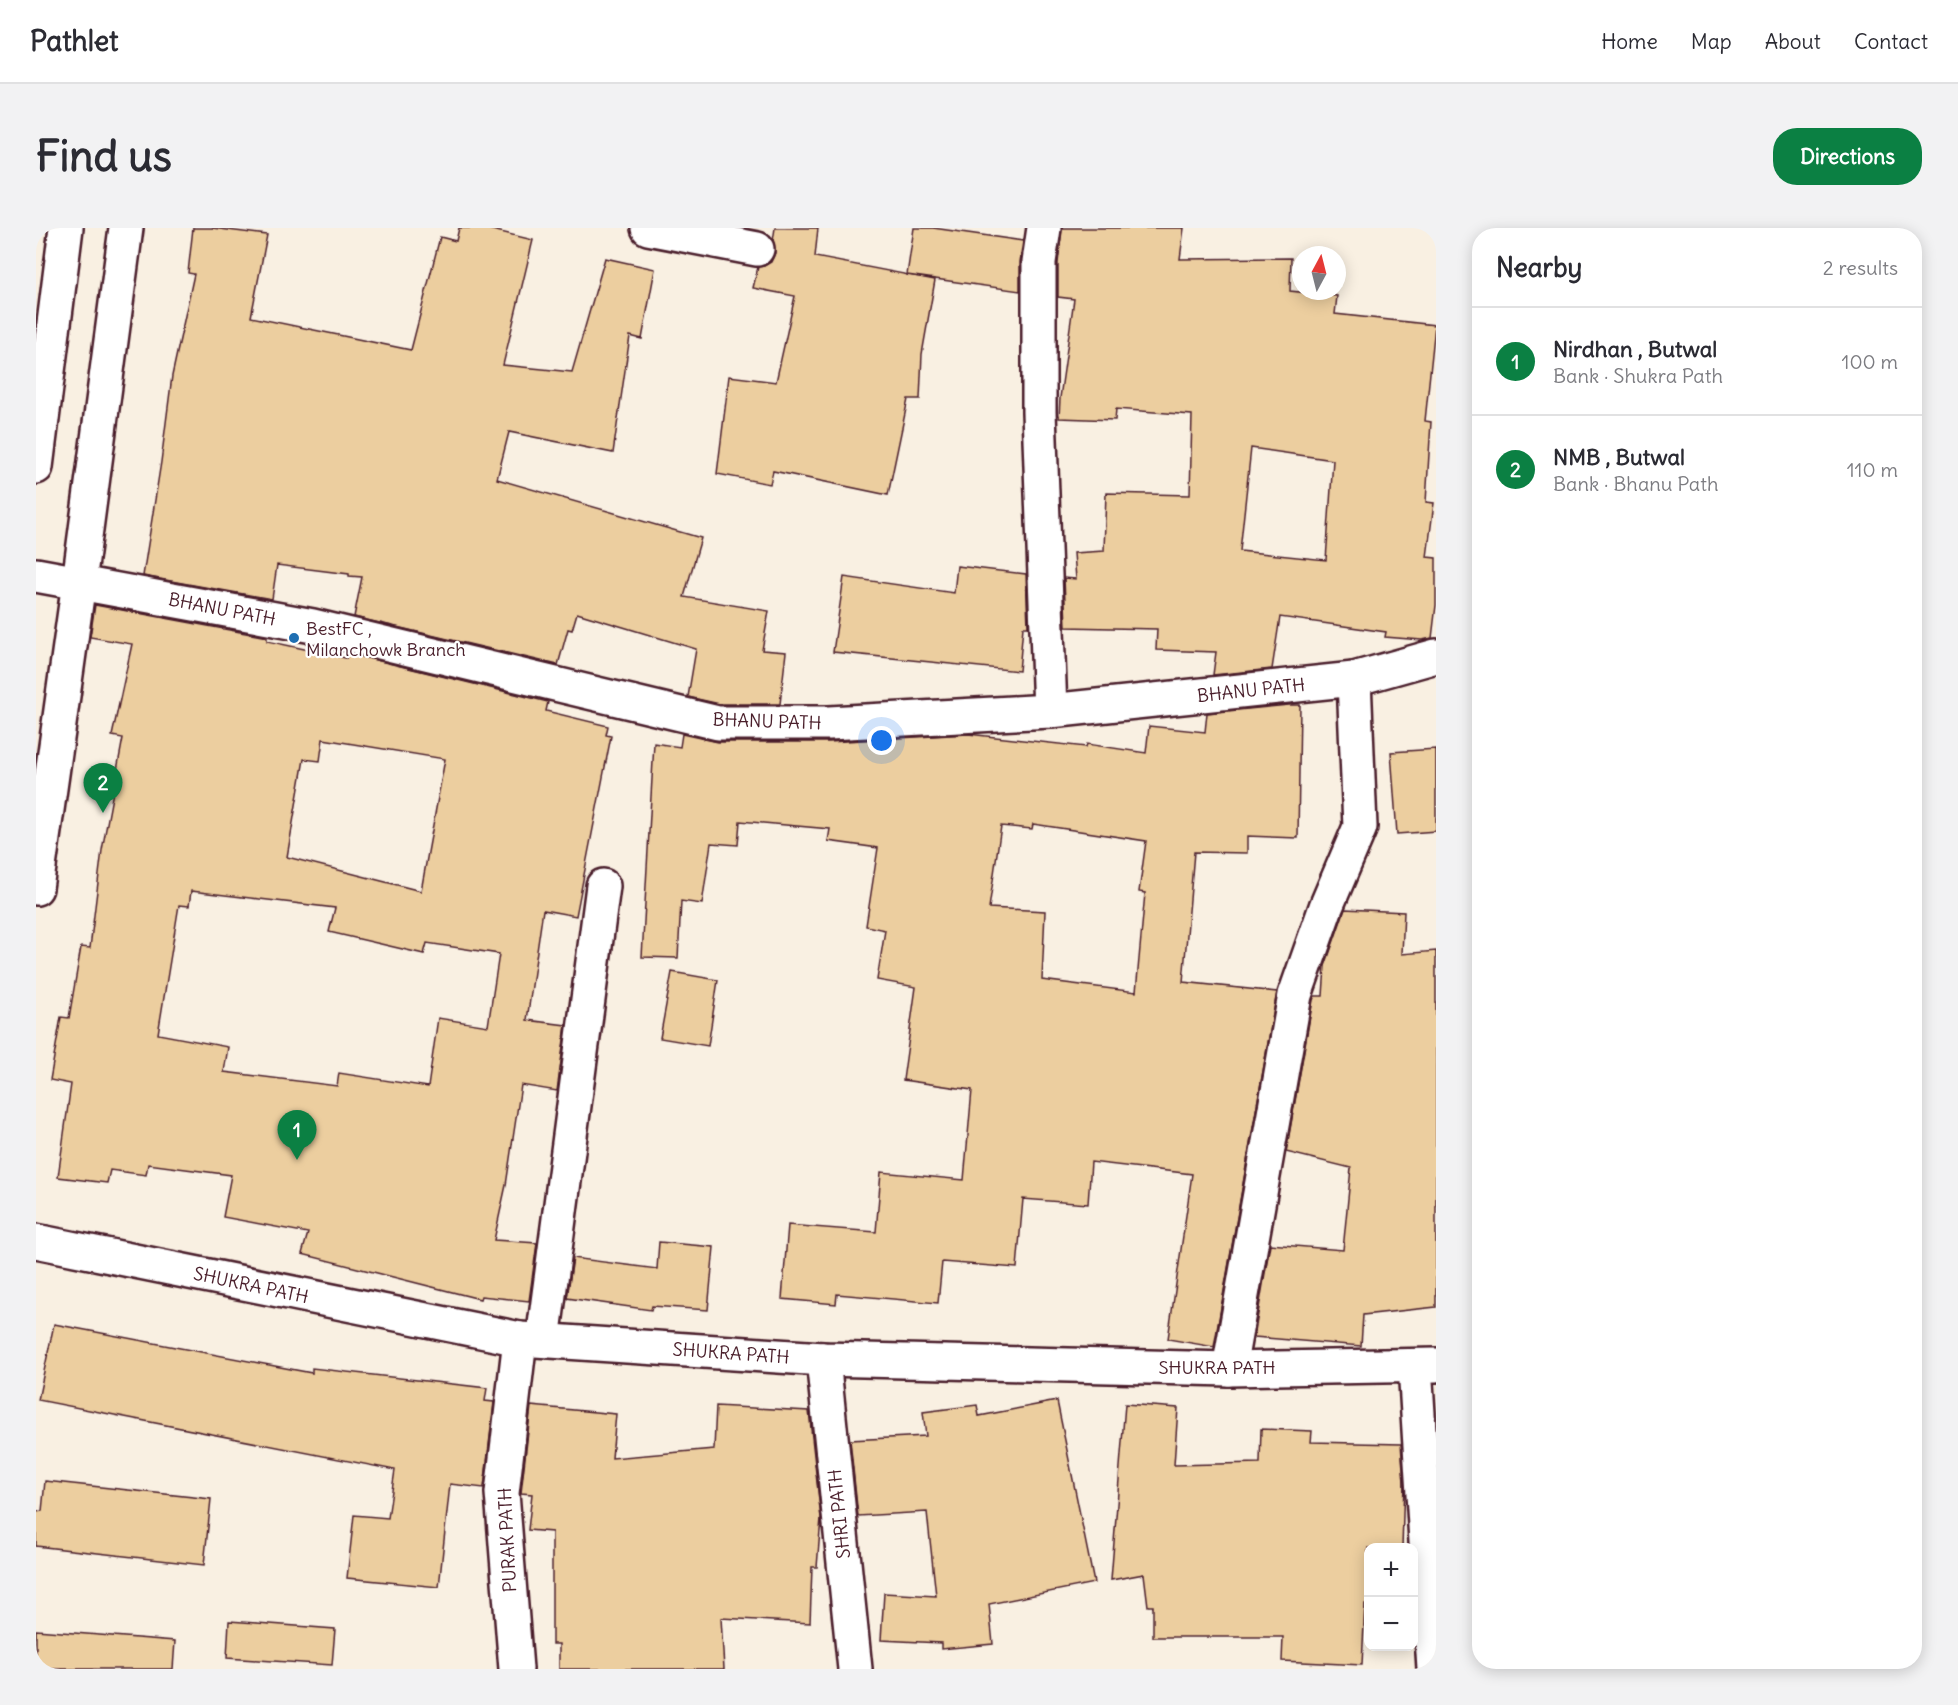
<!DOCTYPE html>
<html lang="en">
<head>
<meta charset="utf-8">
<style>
	:root { --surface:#fff; --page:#f2f2f3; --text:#2b2b33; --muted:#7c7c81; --line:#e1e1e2; --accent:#0b8043 }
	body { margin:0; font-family:Delius,sans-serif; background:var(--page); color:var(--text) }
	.controls { position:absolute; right:18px; bottom:18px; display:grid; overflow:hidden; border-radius:12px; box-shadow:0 3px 15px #0003 }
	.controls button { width:54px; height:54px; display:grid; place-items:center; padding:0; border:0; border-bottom:2px solid var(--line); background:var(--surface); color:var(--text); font:30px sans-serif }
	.compass { position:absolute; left:1256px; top:18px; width:54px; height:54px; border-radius:50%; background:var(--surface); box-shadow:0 3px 15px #0003; rotate:7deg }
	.you { position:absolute; left:846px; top:513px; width:21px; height:21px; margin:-15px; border:4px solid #fff; border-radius:50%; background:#1a73e8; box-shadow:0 0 0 9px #1a73e833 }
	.badge { display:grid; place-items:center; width:39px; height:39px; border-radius:50%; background:var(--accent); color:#fff; font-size:20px; font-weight:700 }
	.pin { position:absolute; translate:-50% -50px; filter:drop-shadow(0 2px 3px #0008) }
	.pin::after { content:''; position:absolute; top:32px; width:21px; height:18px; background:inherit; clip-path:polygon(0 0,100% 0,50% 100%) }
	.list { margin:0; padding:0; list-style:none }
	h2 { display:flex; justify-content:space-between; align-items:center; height:78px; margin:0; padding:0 24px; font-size:26px }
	h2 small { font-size:20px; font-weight:400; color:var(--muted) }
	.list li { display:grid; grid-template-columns:39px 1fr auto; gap:18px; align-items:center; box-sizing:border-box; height:108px; padding:0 24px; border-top:2px solid var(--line) }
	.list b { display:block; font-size:22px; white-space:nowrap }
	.list p { margin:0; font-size:20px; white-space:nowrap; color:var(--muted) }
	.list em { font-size:20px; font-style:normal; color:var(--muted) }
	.map { position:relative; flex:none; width:1400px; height:1441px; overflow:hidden; border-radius:24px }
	header { display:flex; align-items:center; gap:36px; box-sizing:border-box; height:84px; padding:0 30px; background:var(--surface); border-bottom:2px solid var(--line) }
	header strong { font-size:28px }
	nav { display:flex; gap:33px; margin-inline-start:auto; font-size:21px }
	.intro { display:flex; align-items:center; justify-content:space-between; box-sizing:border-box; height:144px; padding:0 36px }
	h1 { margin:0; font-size:42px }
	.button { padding:15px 27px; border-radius:24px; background:var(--accent); color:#fff; font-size:21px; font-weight:700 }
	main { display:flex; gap:36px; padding:0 36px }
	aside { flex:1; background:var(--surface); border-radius:24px; box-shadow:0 3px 15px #0003 }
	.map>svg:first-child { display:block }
	.building { fill:#ecce9f; stroke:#4a1f2b; stroke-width:1.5; fill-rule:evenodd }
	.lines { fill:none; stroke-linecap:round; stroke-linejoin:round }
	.minor-casing { stroke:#4a1f2b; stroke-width:38 }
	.highway-casing { stroke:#4a1f2b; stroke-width:38 }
	.minor { stroke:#fff; stroke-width:33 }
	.highway { stroke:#fff; stroke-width:33 }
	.poi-dot { fill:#1f6fb2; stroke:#fff; stroke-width:2 }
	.labels { text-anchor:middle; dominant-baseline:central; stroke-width:4.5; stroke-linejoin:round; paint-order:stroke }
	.street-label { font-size:18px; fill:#4a1f2b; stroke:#fff }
	.poi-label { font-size:18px; fill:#4a1f2b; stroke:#fff; text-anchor:start }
</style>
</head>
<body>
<header>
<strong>Pathlet</strong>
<nav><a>Home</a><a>Map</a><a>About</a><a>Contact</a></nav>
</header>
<div class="intro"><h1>Find us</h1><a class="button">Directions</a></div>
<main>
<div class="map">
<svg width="1400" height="1441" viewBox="0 0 1400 1441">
	<rect width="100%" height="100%" fill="#f9f0e2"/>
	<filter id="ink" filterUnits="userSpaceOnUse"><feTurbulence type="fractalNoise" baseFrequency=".0167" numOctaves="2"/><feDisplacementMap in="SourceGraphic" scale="12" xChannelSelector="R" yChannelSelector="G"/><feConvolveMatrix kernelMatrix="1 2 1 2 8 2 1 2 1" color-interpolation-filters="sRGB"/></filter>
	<g filter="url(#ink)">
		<g class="building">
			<polygon points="157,0 176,0 231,7 215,89 375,122 404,9 420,13 423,0 448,0 497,12 467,137 536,144 569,30 619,41 606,111 594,108 577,225 473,204 461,251 665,310 648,369 733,383 726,422 750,424 744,476 684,476 652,469 660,421 541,385 536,402 532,401 522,437 318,389 326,349 313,348 313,346 241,337 236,371 107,348 125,234 136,148 158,46 152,45"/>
			<polygon points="739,0 782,0 779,29 899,52 886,126 884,171 872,171 852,267 737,243 734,256 681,246 693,148 740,154 759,68 717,60 722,39 728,38 735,34 739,25 737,13"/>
			<polygon points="878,0 897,0 987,13 984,34 984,63 871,47"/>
			<path d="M1026 0H1148L1144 31 1255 30 1254 63 1301 68 1299 86 1399 97 1389 193 1395 194 1390 274 1398 275 1391 329 1400 330V377L1396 410 1386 412 1349 409 1350 404 1244 389 1236 441 1177 447 1180 424 1120 422 1121 401 1030 399 1028 350 1040 351 1038 325 1068 323 1070 265 1154 267 1156 187 1080 181 1079 192 1023 190 1024 170 1038 71 1022 69V35ZM1215 220 1297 232 1290 332 1204 323Z"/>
			<polygon points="921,338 990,346 992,399 987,399 983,443 797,424 808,349 918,365"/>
			<path d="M59 377 231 409V413L310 430 311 425 512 474 510 483 572 498 570 507 575 508 540 688 507 682 491 792 530 797 521 863 485 857 470 957 458 1012 501 1015 493 1073 445 1068 444 1071 266 1026 272 1005 187 989 195 947 112 936 110 947 74 942 71 955 22 949 35 856 14 852 25 789 33 790 45 719 54 720 66 622 87 510 76 508 96 416 54 409ZM287 511 409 531 385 663 251 629 268 531 284 533ZM155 663 299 680 293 704 388 726 391 715 463 726 452 798 402 790 392 859 303 845 301 858 188 844 192 819 122 806 143 677 153 678Z"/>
			<path d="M1253 477H1264L1262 610 1211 608V625L1158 624 1147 754 1241 764 1178 1119 1132 1111 1156 946 1055 934 1052 976 987 971 981 1040 906 1034 902 1075 801 1066 800 1076 746 1071 752 997 840 1004 845 944 928 952 936 862 867 852 880 759 841 752 849 702 830 698 842 620 792 613 794 601 704 593 702 617 675 615 666 676 645 673 642 730 606 729 618 515 644 519 646 506 682 514H793L932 506 1050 519 1051 516 1110 525 1113 498 1169 504 1171 485ZM997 596 1110 613 1103 664 1109 665 1100 764 1006 752 1009 683 953 680 965 598 996 601Z"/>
			<polygon points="1400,521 1400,603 1361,606 1355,524"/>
			<polygon points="1309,681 1368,684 1366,726 1400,723 1400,1079 1327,1087 1325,1118 1218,1109 1234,1016 1307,1022 1315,940 1250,924 1277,772 1279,768 1287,768 1289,738"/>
			<polygon points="636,744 682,752 672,818 624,810"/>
			<polygon points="623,1014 678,1019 672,1082 616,1078 615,1082 531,1070 537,1030 621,1041"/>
			<polygon points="18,1096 276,1145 276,1140 451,1160 449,1173 458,1174 448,1260 414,1256 403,1359 311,1350 318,1287 352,1290 359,1242 2,1172"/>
			<polygon points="1021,1173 1058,1355 953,1376 957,1416 905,1421 905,1415 845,1412 848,1365 900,1368 891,1284 822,1288 814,1212 890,1208 887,1184 941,1177 943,1188"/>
			<polygon points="1089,1176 1142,1180 1138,1237 1224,1235 1225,1201 1276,1203 1275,1214 1365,1216 1368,1254 1366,1320 1332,1320 1332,1376 1329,1376 1326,1437 1246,1433 1247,1409 1117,1409 1117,1378 1112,1378 1108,1346 1075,1352"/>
			<polygon points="495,1178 580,1186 576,1230 678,1221 680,1178 773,1183 785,1290 781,1339 776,1339 774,1395 685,1390 688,1441 523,1441 523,1416 516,1416 516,1304 492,1302 496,1266 485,1265"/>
			<polygon points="9,1253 175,1271 168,1337 0,1318 0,1284 6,1283"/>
			<polygon points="193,1393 299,1401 296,1437 191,1430"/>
			<polygon points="0,1402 139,1413 137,1441 0,1441"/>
		</g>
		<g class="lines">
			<g class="minor-casing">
				<g id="minor">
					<polyline points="612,0 721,21"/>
					<polyline points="1008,0 1003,34 1003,184 1014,483"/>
					<polyline points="0,347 277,398 682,495 793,495 1014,483 1318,451 1400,428"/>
					<polyline points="0,660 43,354 90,0"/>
					<polyline points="0,1013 484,1111 787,1131 1193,1141 1400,1137"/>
					<polyline points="507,1112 567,658"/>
					<polyline points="787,1131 819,1441"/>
					<polyline points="1379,1138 1398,1441"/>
					<polyline points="1193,1141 1259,767 1290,679 1324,599 1318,451"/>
					<polyline points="480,1441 466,1265 484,1111"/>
				</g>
			</g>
			<g class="highway-casing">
				<polyline id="highway" points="0,239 30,0"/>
			</g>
			<use href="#minor" class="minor"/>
			<use href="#highway" class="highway"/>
		</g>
	</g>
	<circle class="poi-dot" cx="258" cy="410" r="6"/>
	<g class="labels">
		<g class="street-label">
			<text transform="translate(186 381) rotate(11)">BHANU PATH</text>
			<text transform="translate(1215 462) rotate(-6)">BHANU PATH</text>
			<text transform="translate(731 493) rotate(2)">BHANU PATH</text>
			<text transform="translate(215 1057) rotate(12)">SHUKRA PATH</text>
			<text transform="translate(695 1125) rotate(4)">SHUKRA PATH</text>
			<text x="1181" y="1139">SHUKRA PATH</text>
			<text transform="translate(803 1286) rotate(-96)">SHRI PATH</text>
			<text transform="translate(471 1312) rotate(-93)">PURAK PATH</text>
		</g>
		<g class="poi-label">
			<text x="270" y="400">BestFC ,<tspan x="270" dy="21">Milanchowk Branch</tspan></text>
		</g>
	</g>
</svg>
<div class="controls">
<button>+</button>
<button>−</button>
</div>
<svg class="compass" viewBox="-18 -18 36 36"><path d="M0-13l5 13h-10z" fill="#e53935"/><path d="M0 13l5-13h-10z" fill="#7c7c81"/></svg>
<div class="you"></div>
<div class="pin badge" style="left:261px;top:932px">1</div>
<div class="pin badge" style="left:67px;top:585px">2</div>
</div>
<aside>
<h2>Nearby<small>2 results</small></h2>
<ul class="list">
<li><span class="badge">1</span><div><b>Nirdhan , Butwal</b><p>Bank · Shukra Path</p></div><em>100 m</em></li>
<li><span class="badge">2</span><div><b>NMB , Butwal</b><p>Bank · Bhanu Path</p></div><em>110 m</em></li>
</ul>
</aside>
</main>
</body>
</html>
